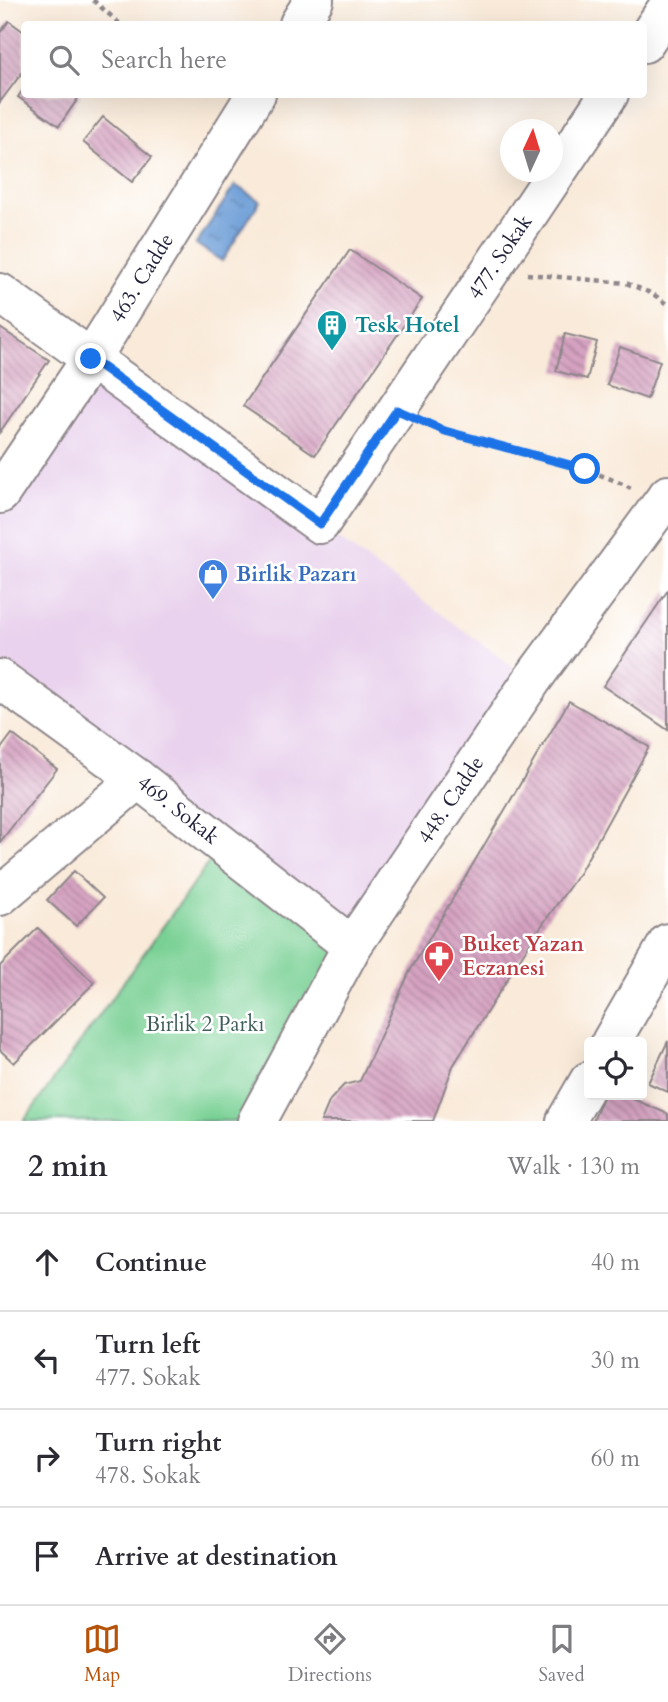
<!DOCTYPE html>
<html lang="en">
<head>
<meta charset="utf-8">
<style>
	:root { --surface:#fff; --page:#f7f7f7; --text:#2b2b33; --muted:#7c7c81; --line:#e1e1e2; --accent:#b45309 }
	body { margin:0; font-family:Cardo,serif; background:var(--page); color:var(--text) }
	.controls { position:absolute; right:21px; bottom:21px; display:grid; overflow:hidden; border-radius:7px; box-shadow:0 7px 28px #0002 }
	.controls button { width:63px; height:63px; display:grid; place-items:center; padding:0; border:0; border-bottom:2px solid var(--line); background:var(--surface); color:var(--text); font:35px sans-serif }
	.compass { position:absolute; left:500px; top:119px; width:63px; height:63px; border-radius:50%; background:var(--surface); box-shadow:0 7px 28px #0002; rotate:4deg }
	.stop { position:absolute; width:21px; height:21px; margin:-16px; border:5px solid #1a73e8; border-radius:50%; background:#fff }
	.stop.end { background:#1a73e8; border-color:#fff; box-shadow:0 2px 7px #0008 }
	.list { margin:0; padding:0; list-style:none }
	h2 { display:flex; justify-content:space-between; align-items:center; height:91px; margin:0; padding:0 28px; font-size:30px }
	h2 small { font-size:23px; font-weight:400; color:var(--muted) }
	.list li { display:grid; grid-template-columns:46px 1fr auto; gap:21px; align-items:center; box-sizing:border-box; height:98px; padding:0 28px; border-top:2px solid var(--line) }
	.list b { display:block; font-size:26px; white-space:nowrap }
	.list p { margin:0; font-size:23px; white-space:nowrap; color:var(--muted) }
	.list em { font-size:23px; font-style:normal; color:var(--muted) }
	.icon { flex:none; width:38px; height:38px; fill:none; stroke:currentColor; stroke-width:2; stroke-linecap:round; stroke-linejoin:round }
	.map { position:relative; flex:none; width:668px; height:1121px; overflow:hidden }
	.search { position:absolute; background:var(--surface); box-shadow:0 7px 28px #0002; left:21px; right:21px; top:21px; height:77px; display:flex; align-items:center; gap:18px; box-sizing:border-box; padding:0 24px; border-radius:7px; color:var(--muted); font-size:26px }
	.sheet { height:483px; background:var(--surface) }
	nav { display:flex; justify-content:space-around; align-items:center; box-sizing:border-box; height:98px; border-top:2px solid var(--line); background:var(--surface); font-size:19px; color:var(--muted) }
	nav a { display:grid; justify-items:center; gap:4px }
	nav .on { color:var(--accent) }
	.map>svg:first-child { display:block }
	.built { fill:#e9d2ed }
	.park { fill:#79d094; stroke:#4e7968; stroke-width:2 }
	.water { fill:url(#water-ripples); stroke:#486089; stroke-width:2 }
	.building { fill:url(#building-back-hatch) }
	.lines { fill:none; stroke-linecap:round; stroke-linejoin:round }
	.minor-casing { stroke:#8e868a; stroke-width:42 }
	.path { stroke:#8e868a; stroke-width:4.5; stroke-dasharray:5 5; stroke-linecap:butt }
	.minor { stroke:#fff; stroke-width:38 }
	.route { stroke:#1a73e8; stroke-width:9 }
	.labels { text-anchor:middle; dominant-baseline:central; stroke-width:5; stroke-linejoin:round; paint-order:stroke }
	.street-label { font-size:21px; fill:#22223b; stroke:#fff }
	.culture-label { font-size:21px; font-weight:bold; fill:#0d838f; stroke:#fff; text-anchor:start }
	.shop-label { font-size:21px; font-weight:bold; fill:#366cbe; stroke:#fff; text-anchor:start }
	.health-label { font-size:21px; font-weight:bold; fill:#be3a42; stroke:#fff; text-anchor:start }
	.park-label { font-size:21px; fill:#405f5a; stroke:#fff }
</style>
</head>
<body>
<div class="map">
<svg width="668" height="1121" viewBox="0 0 668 1121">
	<defs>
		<pattern id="water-ripples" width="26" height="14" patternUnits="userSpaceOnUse" patternTransform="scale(1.75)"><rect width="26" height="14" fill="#6d9ed7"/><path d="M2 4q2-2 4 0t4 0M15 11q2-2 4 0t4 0" fill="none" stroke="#5980b0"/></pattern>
		<pattern id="building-back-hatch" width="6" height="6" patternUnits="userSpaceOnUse" patternTransform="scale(1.75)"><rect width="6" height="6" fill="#d6a2c1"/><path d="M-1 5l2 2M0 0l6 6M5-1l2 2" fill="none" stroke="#ad849e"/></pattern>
	</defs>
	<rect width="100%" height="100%" fill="#fff"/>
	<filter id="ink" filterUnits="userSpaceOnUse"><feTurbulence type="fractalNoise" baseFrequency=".0143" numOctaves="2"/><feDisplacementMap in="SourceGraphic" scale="14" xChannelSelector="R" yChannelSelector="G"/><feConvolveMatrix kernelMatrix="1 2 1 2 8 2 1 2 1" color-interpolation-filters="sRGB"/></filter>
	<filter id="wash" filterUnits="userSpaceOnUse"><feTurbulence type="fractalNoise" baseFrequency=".00686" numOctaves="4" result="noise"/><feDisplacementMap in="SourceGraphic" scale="28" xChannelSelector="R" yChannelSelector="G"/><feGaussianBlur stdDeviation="1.57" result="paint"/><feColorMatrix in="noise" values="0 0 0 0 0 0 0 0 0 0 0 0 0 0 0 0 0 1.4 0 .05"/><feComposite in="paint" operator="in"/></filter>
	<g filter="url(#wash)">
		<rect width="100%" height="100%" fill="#f9ead9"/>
		<polygon class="built" points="91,359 532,680 352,946 0,679 0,494"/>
		<polygon class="park" points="222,844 352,946 257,1121 24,1121"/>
		<polygon class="water" points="235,185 260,201 222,261 196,244"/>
		<g id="blocks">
			<g class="building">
				<polygon points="9,21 24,32 24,70 0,102 0,33"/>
				<polygon points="24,88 24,94 81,94 59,126 18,97"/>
				<polygon points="103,117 152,157 132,182 83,142"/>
				<polygon points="350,250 422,299 315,455 243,406"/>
				<polygon points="0,328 49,360 0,432"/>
				<polygon points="565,334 597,342 587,379 556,371"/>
				<polygon points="620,347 660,361 647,399 607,385"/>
				<polygon points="668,590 668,730 603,686"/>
				<polygon points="569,701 649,747 580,872 535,935 453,1066 433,1121 321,1121 330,1100 344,1085 360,1081 410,971"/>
				<polygon points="12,734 57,769 0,842 0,750"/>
				<polygon points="74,871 103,898 76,926 47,900"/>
				<polygon points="38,928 94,983 14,1063 0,1050 0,966"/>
				<polygon points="668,1041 668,1092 648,1083"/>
				<polygon points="604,1095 624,1095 668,1114 668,1121 593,1121"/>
			</g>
		</g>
	</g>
	<g filter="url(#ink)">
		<use href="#blocks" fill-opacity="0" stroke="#8e868a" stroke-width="2"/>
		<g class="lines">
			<g class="minor-casing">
				<g id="minor">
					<polyline points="299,24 314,0"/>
					<polyline points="644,43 668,7"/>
					<polyline points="0,293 320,524 609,94"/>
					<polyline points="0,494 91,359 256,94"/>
					<polyline points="0,679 138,779 352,946"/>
					<polyline points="0,896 138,779"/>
					<polyline points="611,1042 668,943"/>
					<polyline points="257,1121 352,946 532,680 668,495"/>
					<polyline points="566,1121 589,1081"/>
				</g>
			</g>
			<g class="path">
				<polyline points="93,0 120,24"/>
				<polyline points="527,274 626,283 653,294 668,305"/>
				<path d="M427 423C493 452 566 456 631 488"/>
			</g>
			<use href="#minor" class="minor"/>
		</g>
	</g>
	<g class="lines" filter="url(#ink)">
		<polyline class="route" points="91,359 320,524 397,410 445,431 585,469"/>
	</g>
	<defs>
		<g id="building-pin" transform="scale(1.575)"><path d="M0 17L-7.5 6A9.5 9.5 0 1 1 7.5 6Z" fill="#0f9aa8" stroke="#fff"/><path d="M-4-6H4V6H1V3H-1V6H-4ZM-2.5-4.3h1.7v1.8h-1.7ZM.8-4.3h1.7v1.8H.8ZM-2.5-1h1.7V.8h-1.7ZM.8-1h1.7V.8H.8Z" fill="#fff"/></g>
		<g id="shop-pin" transform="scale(1.575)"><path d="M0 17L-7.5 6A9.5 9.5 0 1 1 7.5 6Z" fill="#3f7fe0" stroke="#fff"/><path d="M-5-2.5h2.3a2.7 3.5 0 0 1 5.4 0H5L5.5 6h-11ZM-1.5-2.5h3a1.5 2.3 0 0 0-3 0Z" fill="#fff"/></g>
		<g id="pharmacy-pin" transform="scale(1.575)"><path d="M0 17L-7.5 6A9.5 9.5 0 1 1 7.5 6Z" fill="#e0444e" stroke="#fff"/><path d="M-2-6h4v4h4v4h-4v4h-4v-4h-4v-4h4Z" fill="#fff"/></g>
	</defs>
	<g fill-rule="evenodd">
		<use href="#building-pin" x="332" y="325"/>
		<use href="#shop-pin" x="213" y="574"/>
		<use href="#pharmacy-pin" x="439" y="956"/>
	</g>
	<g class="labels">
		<g class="street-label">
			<text transform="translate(500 257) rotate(-56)">477. Sokak</text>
			<text transform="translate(142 278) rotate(-58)">463. Cadde</text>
			<text transform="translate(451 800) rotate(-56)">448. Cadde</text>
			<text transform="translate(178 810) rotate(38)">469. Sokak</text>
		</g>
		<g class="culture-label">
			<text x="355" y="325">Tesk Hotel</text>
		</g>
		<g class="shop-label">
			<text x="236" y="574">Birlik Pazarı</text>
		</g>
		<g class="health-label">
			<text x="462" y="944">Buket Yazan<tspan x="462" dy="24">Eczanesi</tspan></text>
		</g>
		<g class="park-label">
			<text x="205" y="1024">Birlik 2 Parkı</text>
		</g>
	</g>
</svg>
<div class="controls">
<button><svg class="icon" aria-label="locate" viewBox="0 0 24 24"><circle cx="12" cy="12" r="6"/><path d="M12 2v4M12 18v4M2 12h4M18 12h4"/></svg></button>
</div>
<svg class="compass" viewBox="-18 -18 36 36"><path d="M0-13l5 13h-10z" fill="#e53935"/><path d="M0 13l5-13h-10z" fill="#7c7c81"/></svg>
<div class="stop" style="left:585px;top:469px"></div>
<div class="stop end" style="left:91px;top:359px"></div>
<div class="search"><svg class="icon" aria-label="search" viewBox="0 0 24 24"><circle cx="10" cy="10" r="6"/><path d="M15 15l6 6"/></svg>Search here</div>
</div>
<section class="sheet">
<h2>2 min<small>Walk · 130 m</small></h2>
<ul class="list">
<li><svg class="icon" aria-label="ahead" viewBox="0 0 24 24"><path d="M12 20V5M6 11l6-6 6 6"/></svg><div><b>Continue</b></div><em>40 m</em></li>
<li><svg class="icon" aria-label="left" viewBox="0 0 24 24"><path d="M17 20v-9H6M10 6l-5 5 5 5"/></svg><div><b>Turn left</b><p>477. Sokak</p></div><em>30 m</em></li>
<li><svg class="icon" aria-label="right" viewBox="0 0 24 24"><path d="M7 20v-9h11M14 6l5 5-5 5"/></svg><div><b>Turn right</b><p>478. Sokak</p></div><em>60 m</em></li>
<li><svg class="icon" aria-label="arrive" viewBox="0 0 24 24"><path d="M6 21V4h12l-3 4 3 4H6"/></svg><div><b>Arrive at destination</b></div></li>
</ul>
</section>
<nav>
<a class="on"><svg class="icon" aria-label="map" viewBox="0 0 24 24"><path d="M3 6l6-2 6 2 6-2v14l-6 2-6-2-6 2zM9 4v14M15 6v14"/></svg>Map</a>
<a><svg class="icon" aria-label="directions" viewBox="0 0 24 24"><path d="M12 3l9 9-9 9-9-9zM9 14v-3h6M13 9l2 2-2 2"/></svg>Directions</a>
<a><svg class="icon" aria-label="saved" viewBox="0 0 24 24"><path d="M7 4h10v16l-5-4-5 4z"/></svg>Saved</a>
</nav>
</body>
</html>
